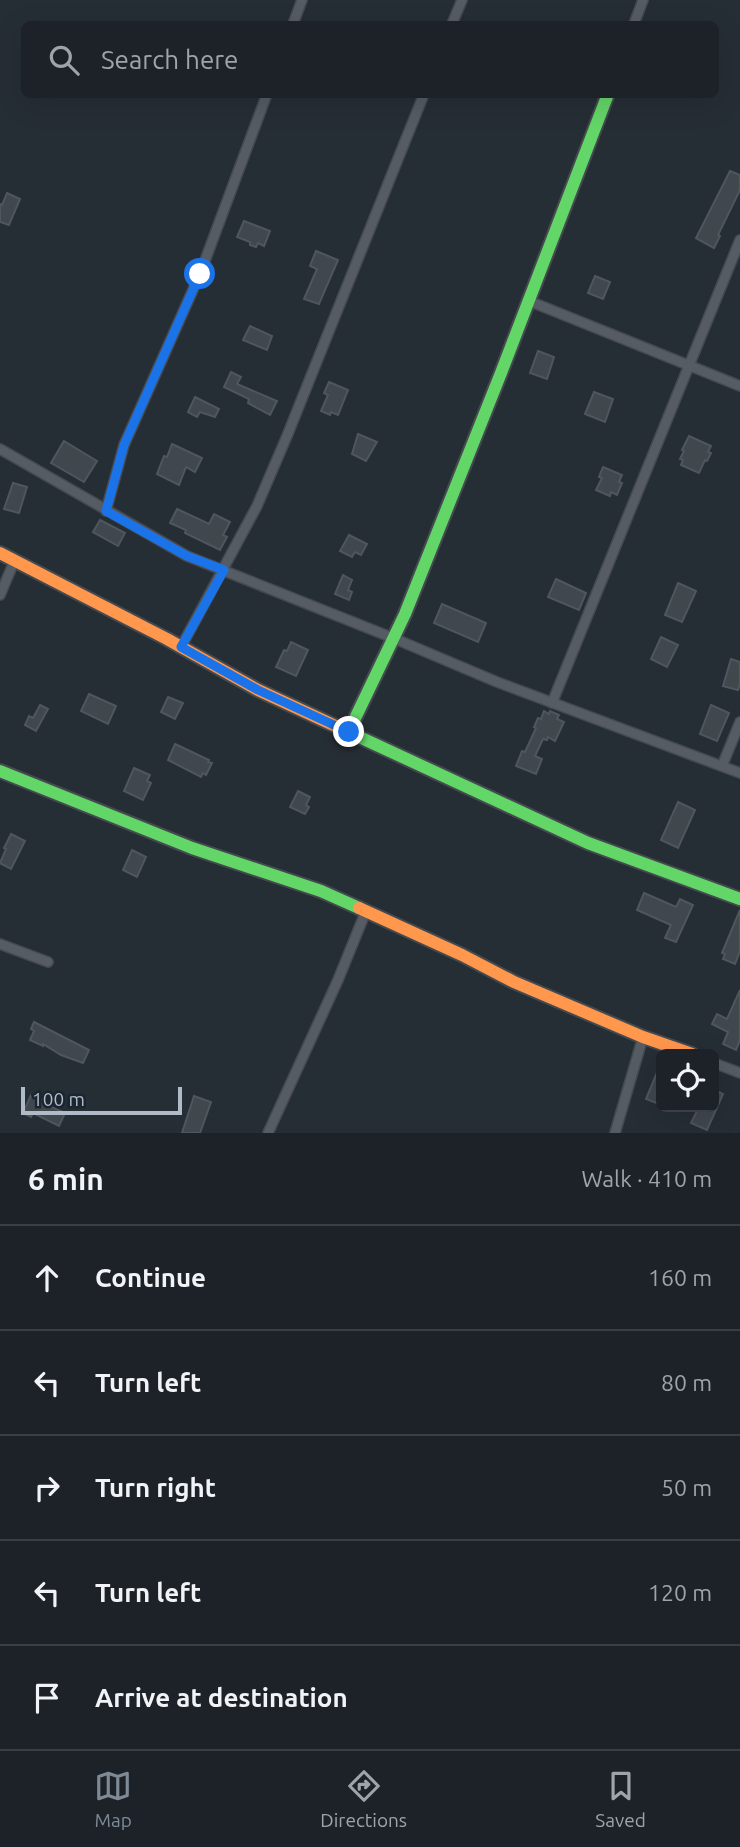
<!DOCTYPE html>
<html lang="en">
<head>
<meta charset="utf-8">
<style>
	:root { --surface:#1c2228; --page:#292f34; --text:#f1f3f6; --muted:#a0a4a8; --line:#3a3f45; --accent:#7f8a95 }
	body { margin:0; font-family:Ubuntu,sans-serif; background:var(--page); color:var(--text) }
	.controls { position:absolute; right:21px; bottom:21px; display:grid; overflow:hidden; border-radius:10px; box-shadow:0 7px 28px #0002 }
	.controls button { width:63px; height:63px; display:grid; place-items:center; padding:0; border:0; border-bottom:2px solid var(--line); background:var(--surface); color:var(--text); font:35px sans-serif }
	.scale { position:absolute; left:21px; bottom:18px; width:161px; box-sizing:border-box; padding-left:7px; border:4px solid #afbbc8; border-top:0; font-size:19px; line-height:24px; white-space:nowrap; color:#afbbc8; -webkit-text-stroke:5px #1a2530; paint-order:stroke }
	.stop { position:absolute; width:21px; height:21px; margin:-16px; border:5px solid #1a73e8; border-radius:50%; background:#fff }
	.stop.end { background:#1a73e8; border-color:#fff; box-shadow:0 2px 7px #0008 }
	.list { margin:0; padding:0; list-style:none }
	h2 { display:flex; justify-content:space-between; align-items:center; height:91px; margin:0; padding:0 28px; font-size:30px }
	h2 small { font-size:23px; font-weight:400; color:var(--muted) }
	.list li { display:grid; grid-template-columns:46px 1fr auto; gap:21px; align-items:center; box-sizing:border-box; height:105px; padding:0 28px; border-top:2px solid var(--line) }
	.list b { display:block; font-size:26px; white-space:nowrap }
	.list em { font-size:23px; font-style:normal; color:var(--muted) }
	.icon { flex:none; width:38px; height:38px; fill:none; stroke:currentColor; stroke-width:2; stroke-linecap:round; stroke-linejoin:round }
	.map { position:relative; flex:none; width:740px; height:1133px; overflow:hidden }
	.search { position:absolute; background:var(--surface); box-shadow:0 7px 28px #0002; left:21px; right:21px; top:21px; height:77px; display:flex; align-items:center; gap:18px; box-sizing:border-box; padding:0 24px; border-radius:10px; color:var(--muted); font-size:26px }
	.sheet { height:616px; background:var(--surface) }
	nav { display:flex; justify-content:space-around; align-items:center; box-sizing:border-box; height:98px; border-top:2px solid var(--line); background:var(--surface); font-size:19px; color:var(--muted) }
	nav a { display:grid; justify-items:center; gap:4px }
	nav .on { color:var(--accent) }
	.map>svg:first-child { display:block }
	.building { fill:#40474d; stroke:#4e565e; stroke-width:2 }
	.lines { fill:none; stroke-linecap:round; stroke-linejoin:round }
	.street-casing { stroke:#444a50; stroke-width:12 }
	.fast-casing { stroke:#444a50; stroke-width:16 }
	.slow-casing { stroke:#444a50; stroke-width:16 }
	.street { stroke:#565c64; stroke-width:9 }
	.fast { stroke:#63d668; stroke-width:12 }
	.slow { stroke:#ff974d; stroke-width:12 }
	.route { stroke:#1a73e8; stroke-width:9 }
</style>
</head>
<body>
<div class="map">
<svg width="740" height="1133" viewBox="0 0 740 1133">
	<rect width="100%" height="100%" fill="#262e35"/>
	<g class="building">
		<polygon points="730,171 740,175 740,190 718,235 720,236 714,248 696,238"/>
		<polygon points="7,193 20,199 9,225 0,222 0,204 2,205"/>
		<polygon points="244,221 270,231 264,246 258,243 256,247 250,245 250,242 237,237"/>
		<polygon points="316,251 338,260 319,304 304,299 317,269 310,266"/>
		<polygon points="595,276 610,282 603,299 588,293"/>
		<polygon points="250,326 272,336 267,350 243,340"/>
		<polygon points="538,351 554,357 547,379 530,373"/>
		<polygon points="231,372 241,377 237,384 277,401 270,415 248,403 249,399 224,387"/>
		<polygon points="329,382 348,390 338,415 331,412 330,415 321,411 328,395 324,393"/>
		<polygon points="594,392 613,399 605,422 585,414"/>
		<polygon points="195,397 219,409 215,417 200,412 197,417 188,412"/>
		<polygon points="358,434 377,442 366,461 352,454"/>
		<polygon points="689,436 711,446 708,452 711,453 707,461 705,460 699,473 681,465 683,460 680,459 684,451 682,450"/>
		<polygon points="64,441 97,461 84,482 51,463"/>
		<polygon points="172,444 202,458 195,472 186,467 179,485 157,474 164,456 167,457"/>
		<polygon points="603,467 622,475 619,482 622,483 617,495 611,492 610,496 596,490 602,478 599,477"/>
		<polygon points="13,483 27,487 19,513 4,509"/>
		<polygon points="177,509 209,524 214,514 230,522 223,535 227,537 220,550 185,533 186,530 170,523"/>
		<polygon points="100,520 125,533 118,546 93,532"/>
		<polygon points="349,535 367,544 361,555 355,552 352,557 340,551"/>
		<polygon points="343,575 352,580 348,590 352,592 349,600 335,594"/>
		<polygon points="556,579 586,593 579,610 548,597"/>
		<polygon points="678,583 696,591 682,622 665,615"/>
		<polygon points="442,604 486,623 478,642 434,623"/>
		<polygon points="661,637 678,645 667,667 651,659"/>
		<polygon points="291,642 308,650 296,676 276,667 284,650 287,651"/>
		<polygon points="731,659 740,662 740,684 738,690 723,686"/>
		<polygon points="89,694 116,706 108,724 81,711"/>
		<polygon points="168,697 183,703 175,719 161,712"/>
		<polygon points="40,705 48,709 36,731 25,725 29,716 33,718"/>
		<polygon points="711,705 729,713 717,741 700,734"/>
		<polygon points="544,711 549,714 550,711 559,715 557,719 564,722 555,741 548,737 547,740 543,739 535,756 542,759 536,774 516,766 522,751 525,752 536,728 534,727 538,718 541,719"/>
		<polygon points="175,744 209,760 208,762 212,763 206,775 203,773 201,777 168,760"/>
		<polygon points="134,768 150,775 147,781 151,783 143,800 124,791"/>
		<polygon points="298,791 310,797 306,805 309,807 305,814 290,807"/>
		<polygon points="678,802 695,810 678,848 661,840"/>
		<polygon points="11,834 25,841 11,869 0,863 6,849 4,848"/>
		<polygon points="132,850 146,857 137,877 123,870"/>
		<polygon points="644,893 676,907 680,899 693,905 676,942 665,938 671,925 637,910"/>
		<polygon points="740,910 740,951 735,964 723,959 725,954 722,953"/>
		<polygon points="740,990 740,1040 736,1050 723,1044 728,1032 712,1024 717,1014 727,1019"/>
		<polygon points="34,1022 89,1050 83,1063 61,1055 43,1044 43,1046 30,1040 34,1031 31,1029"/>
		<polygon points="661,1063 661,1099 659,1104 646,1099"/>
		<polygon points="714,1090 723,1094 707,1130 691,1123 699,1107 714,1107"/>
		<polygon points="31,1095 48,1102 47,1105 65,1113 59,1126 33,1113 31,1117 23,1113"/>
		<polygon points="194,1096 211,1102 200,1133 182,1133"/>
	</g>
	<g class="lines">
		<g class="street-casing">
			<g id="street">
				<polyline points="293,24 302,0"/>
				<polyline points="452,24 462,0"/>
				<polyline points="634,24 643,0"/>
				<polyline points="529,301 740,386"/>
				<polyline points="0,449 187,556 393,638 497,682 740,773"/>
				<polyline points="106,511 124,445 200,274 267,94"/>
				<polyline points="0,595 14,562"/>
				<polyline points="181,647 257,506 287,436 424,94"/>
				<polyline points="552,703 740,240"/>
				<polyline points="722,766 740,722"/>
				<polyline points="0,944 48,962"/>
				<polyline points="714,1063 740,1073"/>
				<polyline points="268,1133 338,980 366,911"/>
				<polyline points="615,1133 643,1037"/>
			</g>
		</g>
		<g class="fast-casing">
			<g id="fast">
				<polyline points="342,729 588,843 740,899"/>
				<polyline points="349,731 405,614 501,373 608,94"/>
				<polyline points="0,771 192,848 321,891 359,908"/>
			</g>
		</g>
		<g class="slow-casing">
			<g id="slow">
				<polyline points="0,553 167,639 258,690 342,729"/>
				<polyline points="359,908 462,955 514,982 643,1037 692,1054"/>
			</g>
		</g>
		<use href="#street" class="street"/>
		<use href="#fast" class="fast"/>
		<use href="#slow" class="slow"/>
	</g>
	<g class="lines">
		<polyline class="route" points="200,274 124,445 106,511 187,556 224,570 181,647 258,690 349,732"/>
	</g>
</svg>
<div class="controls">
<button><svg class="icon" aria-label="locate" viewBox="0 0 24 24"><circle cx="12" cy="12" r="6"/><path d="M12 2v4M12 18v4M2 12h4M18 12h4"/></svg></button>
</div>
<div class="scale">100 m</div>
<div class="stop" style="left:200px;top:274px"></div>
<div class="stop end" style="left:349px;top:732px"></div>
<div class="search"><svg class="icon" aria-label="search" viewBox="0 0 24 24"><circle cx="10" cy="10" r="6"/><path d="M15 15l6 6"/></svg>Search here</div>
</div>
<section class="sheet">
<h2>6 min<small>Walk · 410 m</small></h2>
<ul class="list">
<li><svg class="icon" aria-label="ahead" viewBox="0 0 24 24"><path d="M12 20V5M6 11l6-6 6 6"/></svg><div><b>Continue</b></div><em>160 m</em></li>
<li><svg class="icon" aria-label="left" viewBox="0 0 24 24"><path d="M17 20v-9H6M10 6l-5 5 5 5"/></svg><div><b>Turn left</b></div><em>80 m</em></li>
<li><svg class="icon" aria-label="right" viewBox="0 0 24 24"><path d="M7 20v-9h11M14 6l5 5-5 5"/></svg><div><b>Turn right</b></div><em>50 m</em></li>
<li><svg class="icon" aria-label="left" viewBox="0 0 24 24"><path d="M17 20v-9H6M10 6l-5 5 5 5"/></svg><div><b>Turn left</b></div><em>120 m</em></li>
<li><svg class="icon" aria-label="arrive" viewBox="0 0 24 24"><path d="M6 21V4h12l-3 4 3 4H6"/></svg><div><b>Arrive at destination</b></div></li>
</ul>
</section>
<nav>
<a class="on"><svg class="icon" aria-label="map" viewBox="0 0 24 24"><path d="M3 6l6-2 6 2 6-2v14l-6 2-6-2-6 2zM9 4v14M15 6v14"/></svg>Map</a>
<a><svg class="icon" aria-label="directions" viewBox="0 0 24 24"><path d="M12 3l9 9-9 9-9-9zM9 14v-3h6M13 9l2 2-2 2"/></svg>Directions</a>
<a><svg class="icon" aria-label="saved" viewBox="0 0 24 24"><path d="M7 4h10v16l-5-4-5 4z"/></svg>Saved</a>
</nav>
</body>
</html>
